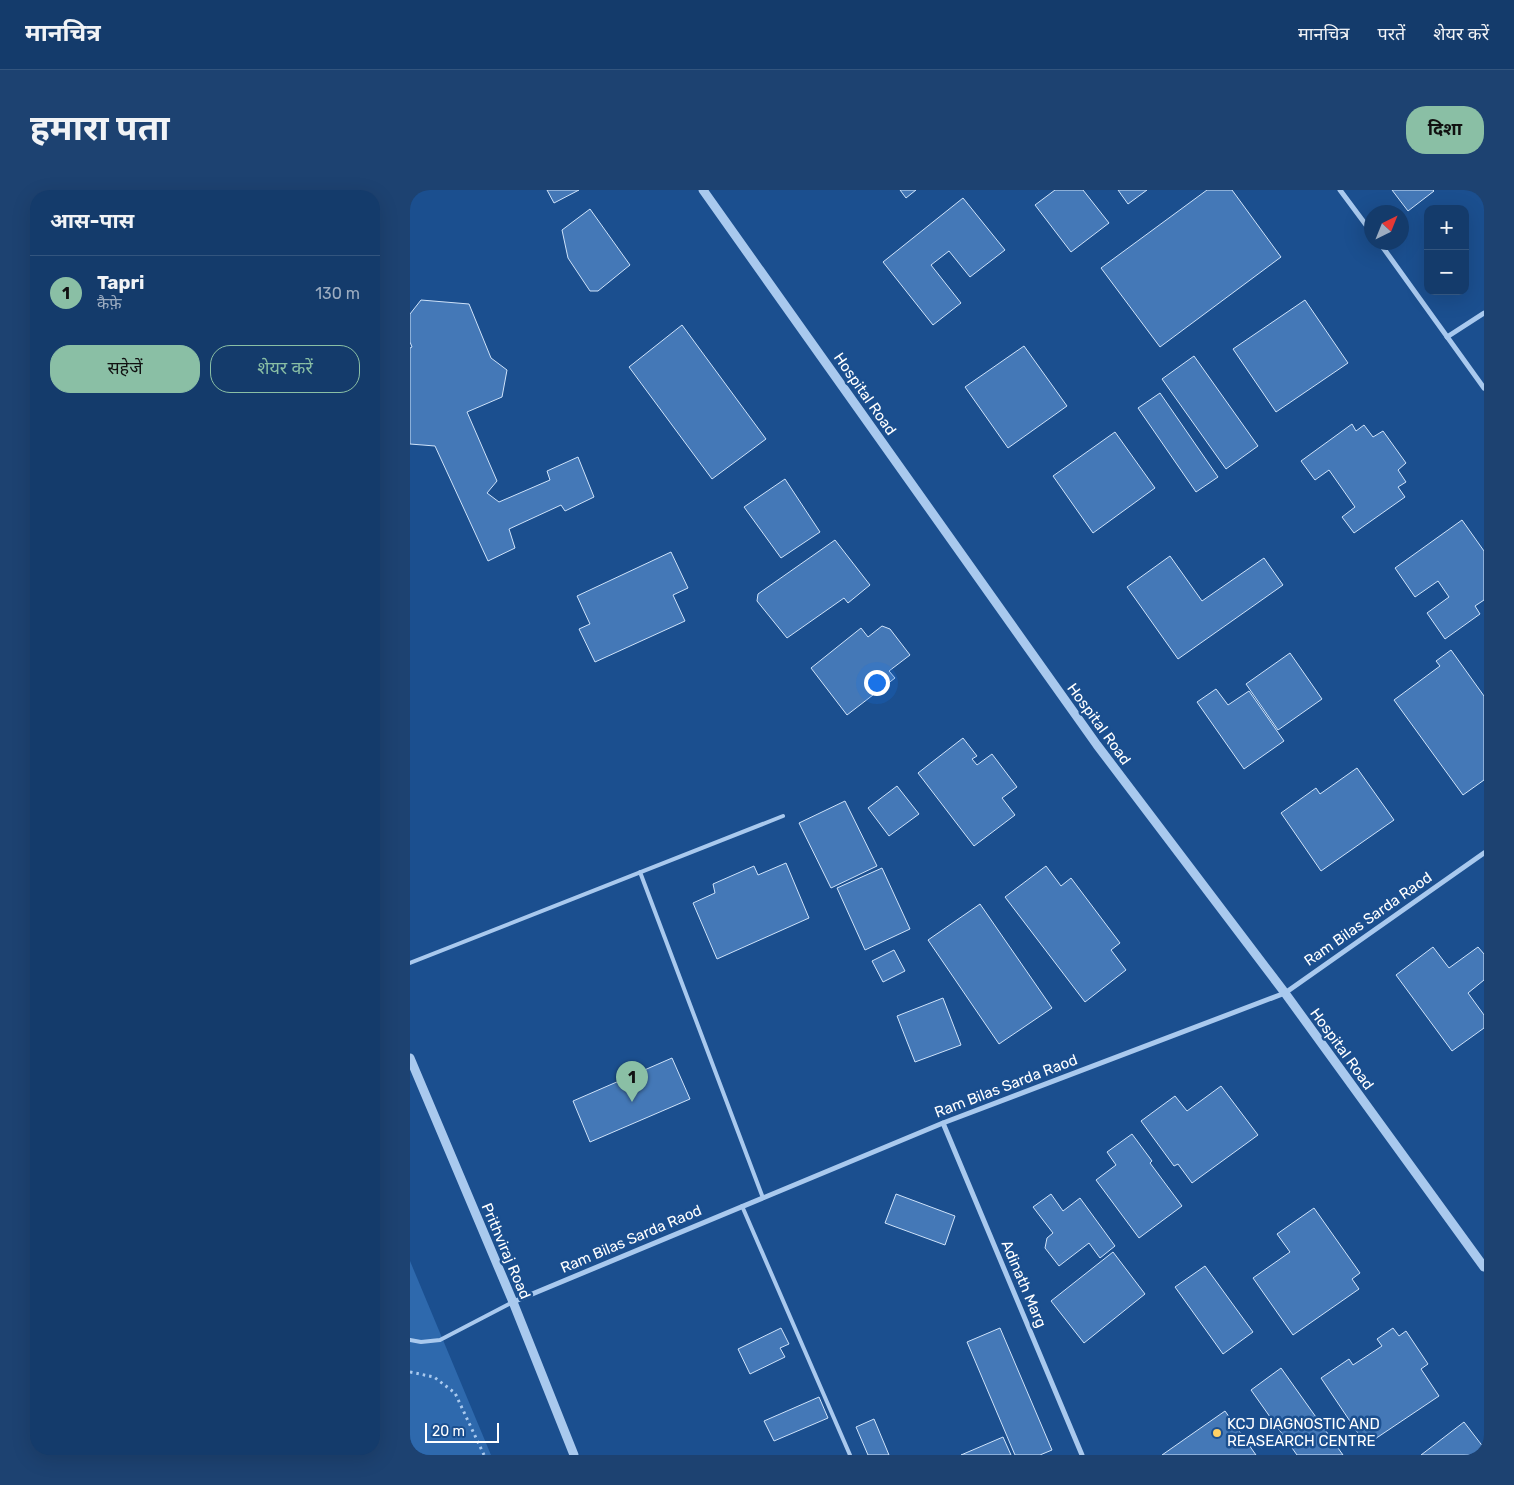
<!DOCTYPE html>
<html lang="hi">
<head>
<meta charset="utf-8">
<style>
	:root { --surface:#143b6b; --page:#1d4271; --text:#f1f3f6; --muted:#9dadc1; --line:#33557e; --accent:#8abfa5 }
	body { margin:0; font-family:Rubik,"Noto Sans Devanagari",sans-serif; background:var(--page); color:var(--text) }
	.controls { position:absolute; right:15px; top:15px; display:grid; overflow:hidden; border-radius:10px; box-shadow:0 5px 20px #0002 }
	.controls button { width:45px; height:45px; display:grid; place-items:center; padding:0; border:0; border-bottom:1px solid var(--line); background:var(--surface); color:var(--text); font:25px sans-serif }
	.compass { position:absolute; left:954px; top:15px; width:45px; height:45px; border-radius:50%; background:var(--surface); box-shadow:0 5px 20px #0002; rotate:43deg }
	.scale { position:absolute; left:15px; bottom:12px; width:74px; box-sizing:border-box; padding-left:5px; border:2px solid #fff; border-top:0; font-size:14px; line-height:18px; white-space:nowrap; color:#fff; -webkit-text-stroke:4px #1b4f8f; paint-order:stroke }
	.you { position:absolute; left:466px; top:492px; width:18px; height:18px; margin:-12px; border:4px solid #fff; border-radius:50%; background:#1a73e8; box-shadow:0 0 0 8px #1a73e833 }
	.badge { display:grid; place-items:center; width:32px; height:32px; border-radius:50%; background:var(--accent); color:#111; font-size:16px; font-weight:700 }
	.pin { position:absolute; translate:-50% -41px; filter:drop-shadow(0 1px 2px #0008) }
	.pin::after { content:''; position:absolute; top:26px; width:18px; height:15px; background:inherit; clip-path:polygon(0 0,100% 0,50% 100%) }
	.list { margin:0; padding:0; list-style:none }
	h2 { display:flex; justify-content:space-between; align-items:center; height:65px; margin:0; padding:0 20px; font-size:21px }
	h2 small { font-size:16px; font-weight:400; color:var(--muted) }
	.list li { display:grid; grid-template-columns:32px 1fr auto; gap:15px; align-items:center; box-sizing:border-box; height:75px; padding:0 20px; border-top:1px solid var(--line) }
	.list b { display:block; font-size:19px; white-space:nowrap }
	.list p { margin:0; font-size:16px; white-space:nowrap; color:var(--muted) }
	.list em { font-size:16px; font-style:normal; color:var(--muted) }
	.actions { display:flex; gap:10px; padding:15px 20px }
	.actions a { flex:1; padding:11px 0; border:1px solid var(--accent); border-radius:20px; text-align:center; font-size:18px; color:var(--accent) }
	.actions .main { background:var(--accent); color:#111 }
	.map { position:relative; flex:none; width:1074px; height:1265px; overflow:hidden; border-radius:20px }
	header { display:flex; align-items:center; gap:30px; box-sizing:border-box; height:70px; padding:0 25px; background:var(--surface); border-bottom:1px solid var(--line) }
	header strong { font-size:24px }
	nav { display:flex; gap:28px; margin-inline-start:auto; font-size:18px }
	.intro { display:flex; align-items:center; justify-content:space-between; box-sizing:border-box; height:120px; padding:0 30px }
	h1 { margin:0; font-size:35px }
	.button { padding:12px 22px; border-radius:20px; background:var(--accent); color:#111; font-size:18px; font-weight:700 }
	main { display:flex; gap:30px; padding:0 30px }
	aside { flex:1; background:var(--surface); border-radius:20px; box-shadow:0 5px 20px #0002 }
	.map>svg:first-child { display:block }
	.green { fill:#2e69ad }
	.building { fill:#4478b7; stroke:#cfe3fa }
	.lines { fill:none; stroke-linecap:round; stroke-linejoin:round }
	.path { stroke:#a9c9ee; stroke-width:3; stroke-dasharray:2.5 4; stroke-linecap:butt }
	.service { stroke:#a9c9ee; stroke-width:4 }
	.minor { stroke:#a9c9ee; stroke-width:5 }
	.tertiary { stroke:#a9c9ee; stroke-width:9 }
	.poi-dot { fill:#ffd166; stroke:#1b4f8f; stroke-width:2 }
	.labels { text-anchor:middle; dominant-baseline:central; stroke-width:5; stroke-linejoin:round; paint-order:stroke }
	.street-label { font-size:15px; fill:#fff; stroke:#1b4f8f }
	.poi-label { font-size:15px; fill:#fff; stroke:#1b4f8f; text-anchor:start }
</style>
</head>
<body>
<header>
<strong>मानचित्र</strong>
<nav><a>मानचित्र</a><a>परतें</a><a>शेयर करें</a></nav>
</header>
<div class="intro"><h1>हमारा पता</h1><a class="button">दिशा</a></div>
<main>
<aside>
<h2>आस-पास<small></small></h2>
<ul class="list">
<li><span class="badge">1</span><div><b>Tapri</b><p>कैफ़े</p></div><em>130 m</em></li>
</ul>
<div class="actions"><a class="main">सहेजें</a><a>शेयर करें</a></div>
</aside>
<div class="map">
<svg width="1074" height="1265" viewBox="0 0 1074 1265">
	<rect width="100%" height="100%" fill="#1b4f8f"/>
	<polygon class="green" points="0,1071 81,1265 0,1265"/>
	<g class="building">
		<polygon points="137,0 169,0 144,13"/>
		<polygon points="490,0 506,0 496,8"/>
		<polygon points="645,0 673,0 699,33 661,62 625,15"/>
		<polygon points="708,0 737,0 718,14"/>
		<polygon points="797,0 822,0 871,67 750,157 691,78"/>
		<polygon points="982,0 1023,0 1024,1 998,21"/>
		<polygon points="553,8 595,60 560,87 539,61 521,75 551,113 523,135 473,72"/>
		<polygon points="180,19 220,75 188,101 180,101 158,68 152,40"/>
		<polygon points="11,110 59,114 81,168 97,180 92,207 57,222 87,291 77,303 89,312 140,290 137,281 168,267 184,307 155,321 151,315 99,339 105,358 78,371 25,256 0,254 0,158 2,157 0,152 0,124"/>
		<polygon points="895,110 938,173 866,222 823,159"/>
		<polygon points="272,135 356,249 302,289 219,177"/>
		<polygon points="614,156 657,216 598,258 555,197"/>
		<polygon points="784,166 848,256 816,279 752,189"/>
		<polygon points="750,203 808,287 786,302 728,218"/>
		<polygon points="942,234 946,241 954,235 963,247 973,241 996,273 988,280 996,292 988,297 995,307 944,343 932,327 945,317 919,280 905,290 891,271"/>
		<polygon points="705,242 745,298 683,343 643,286"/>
		<polygon points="375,289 410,342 371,368 334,317"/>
		<polygon points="1052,330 1074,361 1074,410 1065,416 1070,424 1035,449 1017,423 1039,407 1028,391 1005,407 985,378"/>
		<polygon points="425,350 460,395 438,413 434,408 377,448 347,411 348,404"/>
		<polygon points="261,362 278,398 263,405 275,431 185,472 169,439 180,434 167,406"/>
		<polygon points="760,366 792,411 854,368 873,395 768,469 717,397"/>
		<polygon points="472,436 480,439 500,465 479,481 485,488 437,525 401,478 451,438 458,447"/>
		<polygon points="1041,460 1074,506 1074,590 1053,605 984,510 1030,476 1026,471"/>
		<polygon points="880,463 912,509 868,540 836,494"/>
		<polygon points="806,499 818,515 839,501 874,551 834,579 787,512"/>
		<polygon points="553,548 567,566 562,569 567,575 582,564 607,597 592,608 605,625 564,656 508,583"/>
		<polygon points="947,578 984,630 911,681 871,623 906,598 910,604"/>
		<polygon points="487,596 509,624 479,646 458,618"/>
		<polygon points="435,611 467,676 421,698 389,633"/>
		<polygon points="376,673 399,728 307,769 283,713 305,703 303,694 344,676 348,685"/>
		<polygon points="636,676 651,696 661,688 710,753 701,760 716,780 675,812 595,707"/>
		<polygon points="472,678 500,739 455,760 427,698"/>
		<polygon points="570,714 642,818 589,854 518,750"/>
		<polygon points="1023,757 1039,778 1068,757 1074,764 1074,790 1058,803 1074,825 1074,838 1042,861 986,785"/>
		<polygon points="484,760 495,781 473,792 462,771"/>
		<polygon points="533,808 551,855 505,872 487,826"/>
		<polygon points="262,868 280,909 180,952 163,911"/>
		<polygon points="811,896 848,945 782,993 768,974 764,976 731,931 765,906 777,921"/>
		<polygon points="722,944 742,971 740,973 772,1016 729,1048 686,990 706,975 697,962"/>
		<polygon points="486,1004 545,1026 535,1055 475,1033"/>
		<polygon points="641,1004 653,1021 670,1008 705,1056 690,1068 679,1053 649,1076 635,1058 637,1048 643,1043 623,1017"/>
		<polygon points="904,1018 950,1083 942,1089 949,1099 883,1145 843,1088 880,1062 867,1044"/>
		<polygon points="703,1062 735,1104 674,1153 641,1111"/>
		<polygon points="795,1076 843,1142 813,1164 765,1097"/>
		<polygon points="371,1138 379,1154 370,1158 375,1167 340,1184 328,1159"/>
		<polygon points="590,1138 642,1260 630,1265 605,1265 557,1152"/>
		<polygon points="983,1138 989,1146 996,1141 1018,1174 1011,1179 1029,1206 956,1255 911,1188 939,1169 943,1175 972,1156 967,1149"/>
		<polygon points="871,1178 933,1265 887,1265 841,1200"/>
		<polygon points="409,1207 418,1228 364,1251 354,1231"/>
		<polygon points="815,1221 846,1265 752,1265"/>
		<polygon points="464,1229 479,1265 458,1265 446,1237"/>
		<polygon points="1054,1232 1074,1258 1074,1265 1011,1265"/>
		<polygon points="593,1247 601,1265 551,1265"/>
	</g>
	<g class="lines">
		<polyline class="path" points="0,1182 24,1187 45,1203 74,1265"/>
		<g class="service">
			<polyline points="230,682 353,1008"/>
			<polyline points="0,773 373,626"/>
			<polyline points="332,1016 440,1265"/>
			<polyline points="0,1150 11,1152 30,1150 103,1112"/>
		</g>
		<g class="minor">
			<polyline points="930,0 962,43"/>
			<polyline points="969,52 1074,198"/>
			<polyline points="1037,147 1074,123"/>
			<polyline points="533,933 672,1265"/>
			<polyline points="103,1112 533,933 875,803 1074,663"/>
		</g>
		<g class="tertiary">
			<polyline points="293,0 687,555 875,803 1074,1077"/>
			<polyline points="0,868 103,1112 164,1265"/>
		</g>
	</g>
	<circle class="poi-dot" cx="807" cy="1243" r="5"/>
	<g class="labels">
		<g class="street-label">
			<text transform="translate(455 204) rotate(55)">Hospital Road</text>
			<text transform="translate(689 534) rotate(54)">Hospital Road</text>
			<text transform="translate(958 729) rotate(-35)">Ram Bilas Sarda Raod</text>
			<text transform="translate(932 859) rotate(54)">Hospital Road</text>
			<text transform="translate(596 896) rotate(-21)">Ram Bilas Sarda Raod</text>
			<text transform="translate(221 1049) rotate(-23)">Ram Bilas Sarda Raod</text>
			<text transform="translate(96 1061) rotate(67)">Prithviraj Road</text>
			<text transform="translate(614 1094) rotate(67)">Adinath Marg</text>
		</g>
		<g class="poi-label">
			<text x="817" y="1234">KCJ DIAGNOSTIC AND<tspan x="817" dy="17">REASEARCH CENTRE</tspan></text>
		</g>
	</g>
</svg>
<div class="controls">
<button>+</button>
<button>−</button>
</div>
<svg class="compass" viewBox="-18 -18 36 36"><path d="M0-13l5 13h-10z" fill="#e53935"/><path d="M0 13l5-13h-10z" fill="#9dadc1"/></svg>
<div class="scale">20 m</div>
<div class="you"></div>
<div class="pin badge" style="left:222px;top:912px">1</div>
</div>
</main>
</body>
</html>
